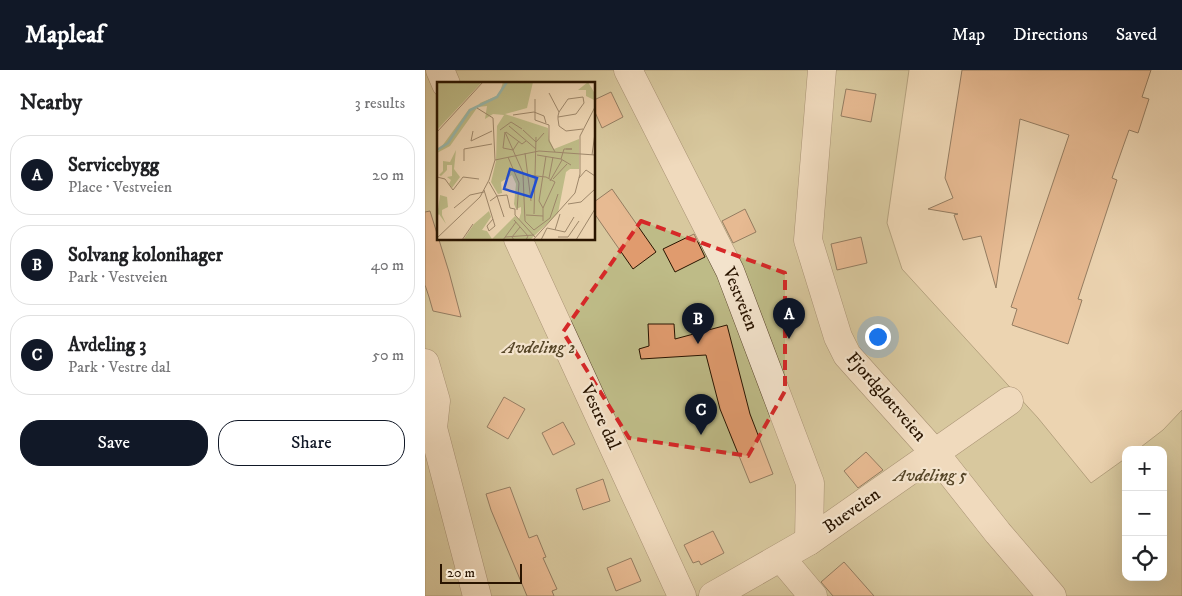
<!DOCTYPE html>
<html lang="en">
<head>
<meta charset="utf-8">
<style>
	:root { --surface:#fff; --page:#f2f2f2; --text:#202124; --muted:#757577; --line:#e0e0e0; --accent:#111827 }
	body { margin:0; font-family:"IM FELL DW Pica",serif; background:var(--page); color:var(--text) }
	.controls { position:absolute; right:15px; bottom:15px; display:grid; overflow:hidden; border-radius:10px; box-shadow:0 5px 20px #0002 }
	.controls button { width:45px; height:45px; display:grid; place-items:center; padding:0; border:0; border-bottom:1px solid var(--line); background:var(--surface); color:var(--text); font:25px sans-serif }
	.scale { position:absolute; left:15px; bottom:12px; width:82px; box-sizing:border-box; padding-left:5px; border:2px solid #291400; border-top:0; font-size:14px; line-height:18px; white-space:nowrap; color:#291400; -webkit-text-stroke:4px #f3e3cc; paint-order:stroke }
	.you { position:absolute; left:452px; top:266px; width:18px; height:18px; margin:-12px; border:4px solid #fff; border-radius:50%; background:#1a73e8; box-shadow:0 0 0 8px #1a73e833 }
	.badge { display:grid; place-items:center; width:32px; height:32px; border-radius:50%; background:var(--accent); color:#fff; font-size:16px; font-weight:700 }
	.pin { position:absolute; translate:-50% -41px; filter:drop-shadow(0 1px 2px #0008) }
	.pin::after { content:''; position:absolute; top:26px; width:18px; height:15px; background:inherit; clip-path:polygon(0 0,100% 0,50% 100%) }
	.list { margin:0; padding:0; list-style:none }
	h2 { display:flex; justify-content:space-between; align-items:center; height:65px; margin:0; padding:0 20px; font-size:21px }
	h2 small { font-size:16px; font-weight:400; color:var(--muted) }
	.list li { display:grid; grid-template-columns:32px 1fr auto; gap:15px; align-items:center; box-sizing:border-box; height:80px; margin:0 10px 10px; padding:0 10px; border:1px solid var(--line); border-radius:20px }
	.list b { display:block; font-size:19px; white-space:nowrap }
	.list p { margin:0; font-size:16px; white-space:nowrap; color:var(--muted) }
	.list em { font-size:16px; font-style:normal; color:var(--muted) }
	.actions { display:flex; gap:10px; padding:15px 20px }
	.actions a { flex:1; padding:11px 0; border:1px solid var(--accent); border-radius:20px; text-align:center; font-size:18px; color:var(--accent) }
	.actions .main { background:var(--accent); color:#fff }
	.icon { flex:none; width:28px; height:28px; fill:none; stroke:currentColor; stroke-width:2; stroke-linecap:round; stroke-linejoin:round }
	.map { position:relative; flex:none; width:757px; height:526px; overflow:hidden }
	header { display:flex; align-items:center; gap:30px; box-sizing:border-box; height:70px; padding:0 25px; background:var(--accent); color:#fff }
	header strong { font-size:24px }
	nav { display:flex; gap:28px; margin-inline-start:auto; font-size:18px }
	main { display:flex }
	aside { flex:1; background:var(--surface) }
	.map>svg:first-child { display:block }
	.green { fill:#bebb87; stroke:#746844; fill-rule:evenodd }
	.building { fill:#e09b6e; stroke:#291400 }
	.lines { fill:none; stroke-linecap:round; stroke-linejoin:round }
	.street-casing { stroke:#5a442c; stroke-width:29 }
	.street { stroke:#f3e3cc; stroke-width:28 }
	.marked { fill:none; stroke:#d62828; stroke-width:4; stroke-dasharray:10 6; stroke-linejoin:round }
	.labels { text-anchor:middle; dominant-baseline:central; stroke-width:4.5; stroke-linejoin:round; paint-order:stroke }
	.street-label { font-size:18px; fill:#291400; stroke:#f3e3cc }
	.park-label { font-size:18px; font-style:italic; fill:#564628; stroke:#f3e3cc }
	.inset-river { fill:none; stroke:#99b8ac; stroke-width:2.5 }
	.inset-road { fill:none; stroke:#9e876a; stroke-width:1 }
	.view { fill:#1d4ed8; fill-opacity:0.15; stroke:#1d4ed8; stroke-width:2.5 }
	.inset-edge { fill:none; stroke:#291400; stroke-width:2.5 }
</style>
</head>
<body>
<header>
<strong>Mapleaf</strong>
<nav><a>Map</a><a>Directions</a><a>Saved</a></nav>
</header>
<main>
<aside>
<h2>Nearby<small>3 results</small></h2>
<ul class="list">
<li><span class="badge">A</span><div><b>Servicebygg</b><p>Place · Vestveien</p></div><em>20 m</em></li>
<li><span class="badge">B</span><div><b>Solvang kolonihager</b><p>Park · Vestveien</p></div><em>40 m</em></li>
<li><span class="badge">C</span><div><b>Avdeling 3</b><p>Park · Vestre dal</p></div><em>50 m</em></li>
</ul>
<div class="actions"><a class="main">Save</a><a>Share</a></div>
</aside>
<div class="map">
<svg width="757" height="526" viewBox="0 0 757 526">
	<rect width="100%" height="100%" fill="#ecd4b1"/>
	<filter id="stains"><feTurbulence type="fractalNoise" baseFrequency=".004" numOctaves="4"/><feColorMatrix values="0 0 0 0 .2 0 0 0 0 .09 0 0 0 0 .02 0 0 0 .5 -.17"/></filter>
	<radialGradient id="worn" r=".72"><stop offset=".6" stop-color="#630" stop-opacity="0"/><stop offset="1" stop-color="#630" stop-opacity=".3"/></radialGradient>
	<path class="green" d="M0 0H484L462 153 477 199 613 348 666 413 701 388V507H738V380H712L738 360 757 340V526H0ZM14 14H169V169H14Z"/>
	<g class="building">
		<polygon points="537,0 726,0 717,27 724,29 713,63 704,60 687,108 692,110 653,229 657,230 643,274 587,255 592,239 586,237 644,65 595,49 571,218 556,166 538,170 529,145 533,144 503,139 528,128 520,108"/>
		<polygon points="421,19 451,24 446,52 416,46"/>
		<polygon points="186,22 198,47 177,58 169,40 169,30"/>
		<polygon points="187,119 231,182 208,199 169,143 169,132"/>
		<polygon points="320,139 331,162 308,173 297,151"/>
		<polygon points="5,141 24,202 36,247 8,241 4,227 0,215 0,142"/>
		<polygon points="269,164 280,187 250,202 238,179"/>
		<polygon points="436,167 442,193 412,200 406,174"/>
		<polygon points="223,254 249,254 250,269 302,255 325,344 348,404 325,413 295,339 281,285 216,289 214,279 224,276"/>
		<polygon points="79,327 100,339 83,369 62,357"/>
		<polygon points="138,352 150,374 128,385 117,363"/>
		<polygon points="441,382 458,400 433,418 419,401"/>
		<polygon points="178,409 185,431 158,440 151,419"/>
		<polygon points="85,417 104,468 112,465 121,487 118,488 132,519 127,521 129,526 102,526 66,440 61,424"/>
		<polygon points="288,461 299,483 276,495 274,491 268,493 259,475"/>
		<polygon points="206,488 216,511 191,521 182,498"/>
		<polygon points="419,492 449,526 408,526 396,512"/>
	</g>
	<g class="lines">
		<g class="street-casing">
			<g id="street">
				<polyline points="15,0 21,14"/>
				<polyline points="203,0 305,201 385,413 384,471"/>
				<polyline points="397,0 383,170 413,267 422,285 509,382 573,463 627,526"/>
				<polyline points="93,169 257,526"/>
				<polyline points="0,293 11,331 8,358"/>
				<polyline points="0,347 8,358 52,526"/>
				<polyline points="356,488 388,526"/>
				<polyline points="288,526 384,471 584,331"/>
			</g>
		</g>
		<use href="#street" class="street"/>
	</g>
	<path d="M0 0H757V526H0ZM216 151 360 203V321L323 386 204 368 138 262Z" fill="#ecd4b1" fill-opacity=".55" fill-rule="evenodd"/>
	<path class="marked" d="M216 151 360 203V321L323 386 204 368 138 262Z"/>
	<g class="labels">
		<g class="street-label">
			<text transform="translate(315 229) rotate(68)">Vestveien</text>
			<text transform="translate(461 327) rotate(49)">Fjordgløttveien</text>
			<text transform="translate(175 347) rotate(65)">Vestre dal</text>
			<text transform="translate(427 441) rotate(-35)">Bueveien</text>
		</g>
		<g class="park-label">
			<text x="114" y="278">Avdeling 2</text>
			<text x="505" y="406">Avdeling 5</text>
		</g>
	</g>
	<g transform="translate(12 12)">
		<rect width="158" height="158" fill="#ecd4b1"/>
		<path d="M0 0H45L0 48ZM66 0H96L90 26 68 32 111 46 112 57 117 67 142 57V87H133L129 90 121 131 94 157H55L78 134 82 137 84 131V125L79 127 77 122 79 102 75 93 64 100 65 111 61 112 54 100 59 79 60 44 67 33 56 32 48 37 50 24 41 25 43 21 62 13ZM151 0 157 10V18L149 14V8H141ZM40 26 13 64 0 71 32 27ZM19 68 17 87 23 95 15 106 12 102 14 98 10 95 15 94V83H10V88L4 94 2 93 6 89V79L13 80ZM3 113 10 115 11 125 5 128V133L9 142 2 132 0 135ZM52 129 54 135 45 148 50 149 55 157 26 158 37 142Z" fill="#bebb87"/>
		<path class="inset-river" d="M0 68 11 61 33 28 60 15 70 0"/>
		<path class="inset-road" d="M112 11 122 30M98 17V38L112 43V59L118 70M76 33 97 30 107 34 109 41M121 35 139 32 147 21 146 15 131 17 122 30 121 34V37L122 44 129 49 146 47M72 44 99 67M63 48 74 40 85 47M86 48 99 60 107 51M36 49 34 59 55 49M0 50 46 0M68 50 87 93M68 50 66 66 76 68 82 59M69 50 85 62 89 59M88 71 94 119M100 73 124 77 134 83M155 73 158 51M71 75 82 101 80 128M124 77 127 67H135H129M58 78 102 69 158 73M27 79V67L55 62M86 93 88 139 97 148M89 93 109 95 118 100M0 95 8 97 16 108 26 95 42 97M112 96 116 75M142 96 149 88 158 94M116 97 130 82M113 99 125 78M52 100 60 114 70 113 73 126 78 127V133L98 155M47 108 58 144 52 149 50 144 56 137M53 119 60 114 67 135M131 122 144 120 158 107M17 126 33 113 47 110M106 126 102 119 109 74M97 132 99 55M89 133 106 134M77 138 91 154 89 158M106 139V126L118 100M97 148 113 136 121 112M118 148 123 132M68 155 97 153M121 155H131L142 139M0 156 43 115 52 98 58 78 56 36 40 26M25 158 36 142M66 158 79 140M77 158 75 155 83 145M96 158 138 111 143 92V54L158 25M104 158 110 146 128 150 137 135M139 158 158 127"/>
		<path class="view" d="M73 87 100 96 94 115 67 107Z"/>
		<rect width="158" height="158" class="inset-edge"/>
	</g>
	<rect width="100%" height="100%" filter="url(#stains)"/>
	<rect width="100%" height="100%" fill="url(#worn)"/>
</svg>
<div class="controls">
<button>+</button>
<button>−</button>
<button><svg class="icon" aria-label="locate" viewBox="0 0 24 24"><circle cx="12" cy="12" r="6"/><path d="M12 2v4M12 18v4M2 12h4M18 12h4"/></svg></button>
</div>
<div class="scale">20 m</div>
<div class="you"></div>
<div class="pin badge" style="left:364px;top:269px">A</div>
<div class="pin badge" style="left:273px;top:274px">B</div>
<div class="pin badge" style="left:276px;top:365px">C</div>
</div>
</main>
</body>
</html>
